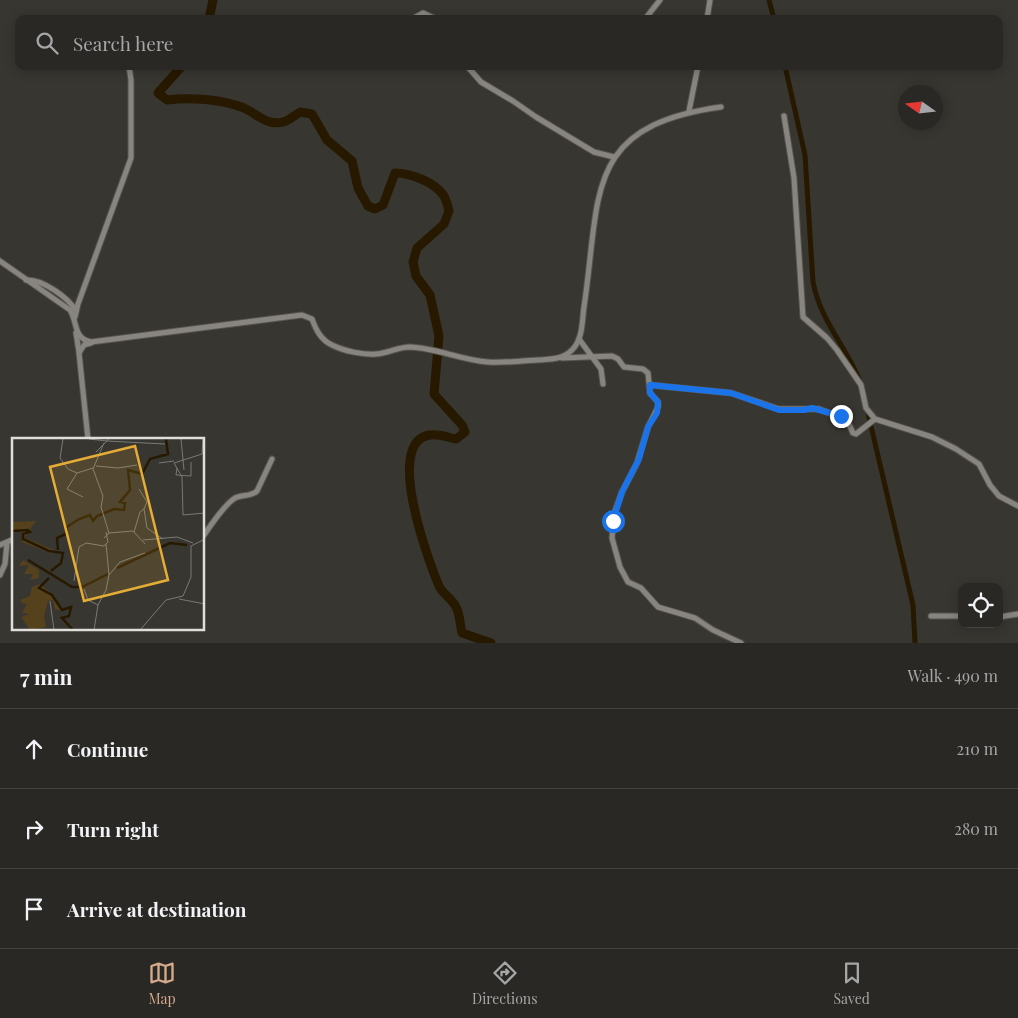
<!DOCTYPE html>
<html lang="en">
<head>
<meta charset="utf-8">
<style>
	:root { --surface:#2a2825; --page:#363432; --text:#f1f3f6; --muted:#a5a6a7; --line:#464442; --accent:#d6ab8b }
	body { margin:0; font-family:"Playfair Display",serif; background:var(--page); color:var(--text) }
	.controls { position:absolute; right:15px; bottom:15px; display:grid; overflow:hidden; border-radius:10px; box-shadow:0 2px 12px #0003 }
	.controls button { width:45px; height:45px; display:grid; place-items:center; padding:0; border:0; border-bottom:1px solid var(--line); background:var(--surface); color:var(--text); font:25px sans-serif }
	.compass { position:absolute; left:898px; top:85px; width:45px; height:45px; border-radius:50%; background:var(--surface); box-shadow:0 2px 12px #0003; rotate:284deg }
	.stop { position:absolute; width:15px; height:15px; margin:-11px; border:4px solid #1a73e8; border-radius:50%; background:#fff }
	.stop.end { background:#1a73e8; border-color:#fff; box-shadow:0 1px 5px #0008 }
	.list { margin:0; padding:0; list-style:none }
	h2 { display:flex; justify-content:space-between; align-items:center; height:65px; margin:0; padding:0 20px; font-size:21px }
	h2 small { font-size:16px; font-weight:400; color:var(--muted) }
	.list li { display:grid; grid-template-columns:32px 1fr auto; gap:15px; align-items:center; box-sizing:border-box; height:80px; padding:0 20px; border-top:1px solid var(--line) }
	.list b { display:block; font-size:19px; white-space:nowrap }
	.list em { font-size:16px; font-style:normal; color:var(--muted) }
	.icon { flex:none; width:28px; height:28px; fill:none; stroke:currentColor; stroke-width:2; stroke-linecap:round; stroke-linejoin:round }
	.map { position:relative; flex:none; width:1018px; height:643px; overflow:hidden }
	.search { position:absolute; background:var(--surface); box-shadow:0 2px 12px #0003; left:15px; right:15px; top:15px; height:55px; display:flex; align-items:center; gap:12px; box-sizing:border-box; padding:0 18px; border-radius:10px; color:var(--muted); font-size:19px }
	.sheet { height:305px; background:var(--surface) }
	nav { display:flex; justify-content:space-around; align-items:center; box-sizing:border-box; height:70px; border-top:1px solid var(--line); background:var(--surface); font-size:14px; color:var(--muted) }
	nav a { display:grid; justify-items:center; gap:2px }
	nav .on { color:var(--accent) }
	.map>svg:first-child { display:block }
	.lines { fill:none; stroke-linecap:round; stroke-linejoin:round }
	.canal { stroke:#261900; stroke-width:5 }
	.river { stroke:#261900; stroke-width:9 }
	.street-casing { stroke:#55534f; stroke-width:7 }
	.street { stroke:#888580; stroke-width:5 }
	.route { stroke:#1a73e8; stroke-width:6 }
	.inset-river { fill:none; stroke:#261900; stroke-width:2.5 }
	.inset-road { fill:none; stroke:#7b7975; stroke-width:1 }
	.view { fill:#e5ad35; fill-opacity:0.15; stroke:#e5ad35; stroke-width:2.5 }
	.inset-edge { fill:none; stroke:#dfdedb; stroke-width:2.5 }
</style>
</head>
<body>
<div class="map">
<svg width="1018" height="643" viewBox="0 0 1018 643">
	<rect width="100%" height="100%" fill="#383631"/>
	<g class="lines">
		<g class="canal">
			<polyline points="769,0 774,19"/>
			<path d="M785 66 805 155 813 282C821 322 844 343 859 379"/>
			<polyline points="867,409 913,605 915,643"/>
		</g>
		<g class="river">
			<polyline points="209,19 213,0"/>
			<path d="M182 66 158 93 167 100C190 97 221 99 244 108 257 114 267 126 283 122 289 121 295 115 300 112L312 114 327 140 352 161 358 188 368 206 375 209 383 205 395 173C410 173 435 182 444 196 446 200 448 206 449 211L444 224 417 248 413 262 416 276 430 295 439 336 434 394 462 425 465 432 456 439C450 438 443 435 437 435 379 430 429 562 439 586 443 594 452 599 456 607 460 614 460 625 462 633L491 643"/>
		</g>
		<g class="street-casing">
			<g id="street">
				<polyline points="412,19 423,13 436,19"/>
				<polyline points="645,19 660,0"/>
				<polyline points="707,19 710,0"/>
				<polyline points="467,66 481,82 513,101 536,117 594,152 614,157"/>
				<polyline points="586,66 594,66"/>
				<polyline points="689,111 698,66"/>
				<polyline points="784,116 794,178 803,317 827,338 837,350 861,385 866,408 875,419 932,437 956,449 979,464 990,485 999,496 1018,506"/>
				<path d="M0 261 70 310C78 323 73 338 91 342L302 315 312 319C316 330 321 340 332 345 344 351 363 355 376 354 388 353 398 347 410 347 437 348 461 360 488 362 504 363 521 361 537 360 550 359 562 360 572 350 583 340 582 320 584 307 601 194 583 126 721 107"/>
				<path d="M26 280C42 279 68 297 76 311"/>
				<polyline points="75,317 78,304 131,158 131,80 129,66"/>
				<polyline points="76,333 79,352"/>
				<polyline points="579,339 601,369 603,384"/>
				<polyline points="562,358 612,356 618,359 624,367 643,369 648,373 650,393 658,402 658,407 648,427 637,463 622,492 614,514 612,538 620,567 628,582 641,588 658,607 695,618 713,630 741,643"/>
				<polyline points="650,385 731,393 779,409 819,409 847,420 853,433 856,434 875,419"/>
				<polyline points="88,439 79,353 84,345 91,343"/>
				<path d="M204 535C211 525 224 505 235 498 242 494 251 497 257 491L272 459"/>
				<polyline points="0,545 14,539"/>
				<polyline points="0,575 5,564 7,543"/>
				<polyline points="931,616 962,616"/>
				<polyline points="999,617 1018,614"/>
			</g>
		</g>
		<use href="#street" class="street"/>
	</g>
	<g class="lines">
		<polyline class="route" points="613,521 622,492 639,459 648,427 657,413 658,402 650,393 650,385 731,393 779,410 804,410 812,408 841,416"/>
	</g>
	<g transform="translate(12 438)">
		<rect width="192" height="192" fill="#383631"/>
		<path d="M24 83 18 91 20 94 11 99 42 112 41 116 10 104 11 93 0 95V84ZM11 122 27 132V140L18 142 21 136H12L17 127 7 128ZM28 146 43 159 49 173 43 171 41 162 36 163 32 178 34 189 18 192 9 179 17 176 10 175 15 165 11 166 8 162 18 158 20 149Z" fill="#55411c"/>
		<path class="inset-river" d="M0 93 16 92 18 94 11 96V101L37 113 51 115 49 125 39 133M46 112 45 100 54 96 55 89 67 81 78 77 81 83 85 78 102 71 112 72 113 65 108 64 118 52 116 32 130 36 138 21 156 16 154 1M16 122 60 149H70L96 136M105 130 158 105 175 107M37 140 27 150 40 157 50 172 59 169 57 178 50 180 61 192"/>
		<path class="inset-road" d="M51 1 48 20 56 31 65 35 81 30M77 1 95 3 96 1M169 1 172 32M191 1 190 16 162 25 170 39 171 77 193 75M92 5 81 31 91 58 89 69 97 95M84 14 95 3 153 6M147 25 162 23M84 28 106 30 125 27M165 30 164 37 179 38V24M65 35 55 51 71 59M127 51 135 64 132 71 135 90 151 101M122 94 128 74 132 71M92 100 97 95 121 93 133 106M131 102 165 99 181 105M94 106 97 137M62 143 67 109 74 105 92 108 96 104 94 94M72 151 76 162 86 167 82 192M167 161 193 166M38 163 42 192M86 167 94 152 97 137 108 124 133 115M128 192 154 162 171 158 179 139V108L193 101"/>
		<path class="view" d="M123 8 156 142 72 163 38 29Z"/>
		<rect width="192" height="192" class="inset-edge"/>
	</g>
</svg>
<div class="controls">
<button><svg class="icon" aria-label="locate" viewBox="0 0 24 24"><circle cx="12" cy="12" r="6"/><path d="M12 2v4M12 18v4M2 12h4M18 12h4"/></svg></button>
</div>
<svg class="compass" viewBox="-18 -18 36 36"><path d="M0-13l5 13h-10z" fill="#e53935"/><path d="M0 13l5-13h-10z" fill="#a5a6a7"/></svg>
<div class="stop" style="left:613px;top:521px"></div>
<div class="stop end" style="left:841px;top:416px"></div>
<div class="search"><svg class="icon" aria-label="search" viewBox="0 0 24 24"><circle cx="10" cy="10" r="6"/><path d="M15 15l6 6"/></svg>Search here</div>
</div>
<section class="sheet">
<h2>7 min<small>Walk · 490 m</small></h2>
<ul class="list">
<li><svg class="icon" aria-label="ahead" viewBox="0 0 24 24"><path d="M12 20V5M6 11l6-6 6 6"/></svg><div><b>Continue</b></div><em>210 m</em></li>
<li><svg class="icon" aria-label="right" viewBox="0 0 24 24"><path d="M7 20v-9h11M14 6l5 5-5 5"/></svg><div><b>Turn right</b></div><em>280 m</em></li>
<li><svg class="icon" aria-label="arrive" viewBox="0 0 24 24"><path d="M6 21V4h12l-3 4 3 4H6"/></svg><div><b>Arrive at destination</b></div></li>
</ul>
</section>
<nav>
<a class="on"><svg class="icon" aria-label="map" viewBox="0 0 24 24"><path d="M3 6l6-2 6 2 6-2v14l-6 2-6-2-6 2zM9 4v14M15 6v14"/></svg>Map</a>
<a><svg class="icon" aria-label="directions" viewBox="0 0 24 24"><path d="M12 3l9 9-9 9-9-9zM9 14v-3h6M13 9l2 2-2 2"/></svg>Directions</a>
<a><svg class="icon" aria-label="saved" viewBox="0 0 24 24"><path d="M7 4h10v16l-5-4-5 4z"/></svg>Saved</a>
</nav>
</body>
</html>
